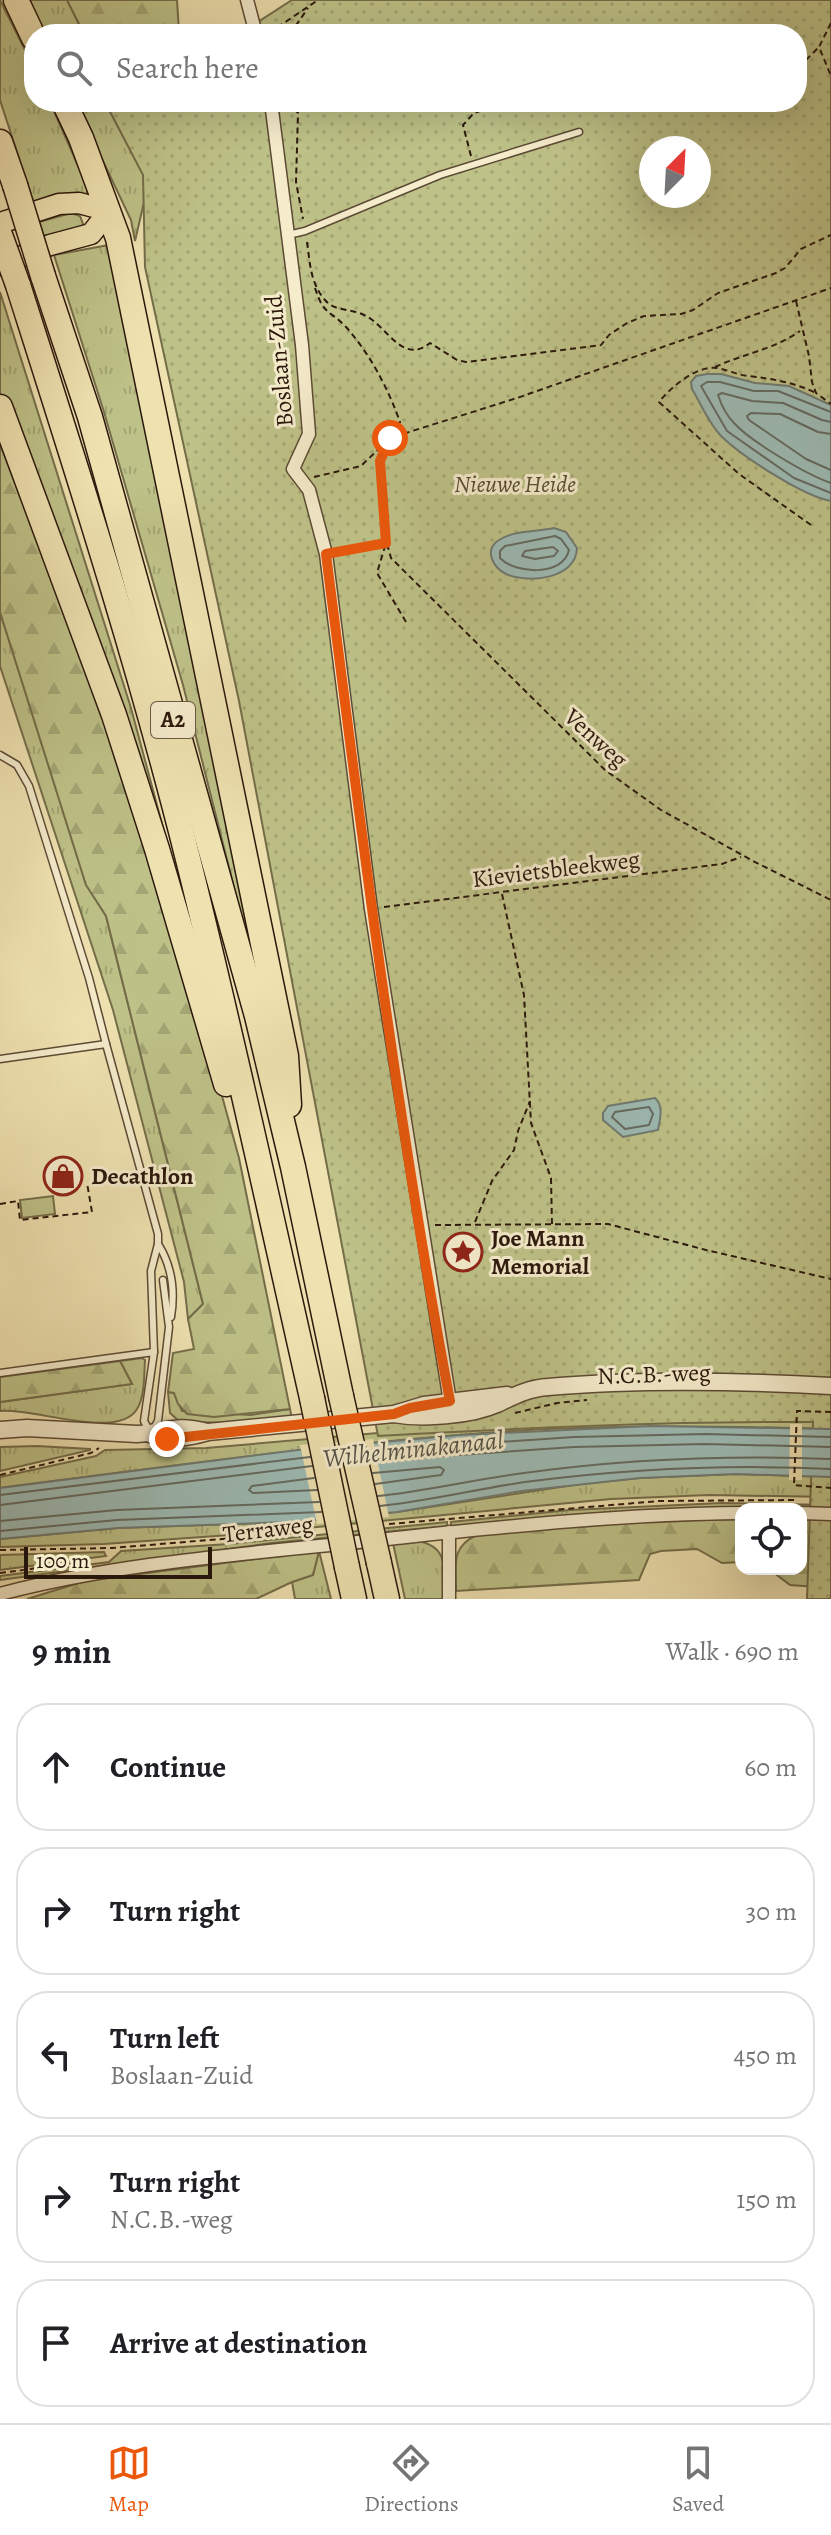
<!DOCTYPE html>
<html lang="en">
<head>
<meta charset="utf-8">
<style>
	:root { --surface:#fff; --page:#f2f2f2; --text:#202124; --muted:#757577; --line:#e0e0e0; --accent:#ea580c }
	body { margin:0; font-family:Alegreya,serif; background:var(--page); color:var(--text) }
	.controls { position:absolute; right:24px; bottom:24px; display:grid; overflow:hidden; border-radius:16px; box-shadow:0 8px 32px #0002 }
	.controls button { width:72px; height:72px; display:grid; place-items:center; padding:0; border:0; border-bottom:2px solid var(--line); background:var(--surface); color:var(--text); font:40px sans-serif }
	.compass { position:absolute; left:639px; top:136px; width:72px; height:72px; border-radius:50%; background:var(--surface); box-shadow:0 8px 32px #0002; rotate:24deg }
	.scale { position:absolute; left:24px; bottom:20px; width:188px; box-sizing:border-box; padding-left:8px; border:4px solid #2b180c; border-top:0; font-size:22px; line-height:28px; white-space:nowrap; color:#2b180c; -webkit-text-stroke:6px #f5eccc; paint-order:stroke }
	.stop { position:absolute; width:24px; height:24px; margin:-18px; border:6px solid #ea580c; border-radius:50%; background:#fff }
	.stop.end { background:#ea580c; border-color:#fff; box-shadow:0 2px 8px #0008 }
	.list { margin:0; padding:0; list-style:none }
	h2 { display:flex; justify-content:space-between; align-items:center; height:104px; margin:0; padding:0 32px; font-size:34px }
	h2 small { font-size:26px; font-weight:400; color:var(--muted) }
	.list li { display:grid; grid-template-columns:52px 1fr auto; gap:24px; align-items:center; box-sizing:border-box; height:128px; margin:0 16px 16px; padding:0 16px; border:2px solid var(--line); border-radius:32px }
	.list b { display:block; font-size:30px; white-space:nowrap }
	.list p { margin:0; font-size:26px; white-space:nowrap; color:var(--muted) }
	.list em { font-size:26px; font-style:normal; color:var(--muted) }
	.icon { flex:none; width:44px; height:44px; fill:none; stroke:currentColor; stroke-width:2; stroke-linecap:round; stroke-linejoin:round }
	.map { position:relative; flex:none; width:831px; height:1599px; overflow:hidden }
	.search { position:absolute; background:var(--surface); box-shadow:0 8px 32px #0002; left:24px; right:24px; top:24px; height:88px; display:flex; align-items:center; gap:20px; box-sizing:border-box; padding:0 28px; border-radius:32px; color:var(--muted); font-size:30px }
	.sheet { height:824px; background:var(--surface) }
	nav { display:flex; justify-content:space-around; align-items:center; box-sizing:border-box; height:112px; border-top:2px solid var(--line); background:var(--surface); font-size:22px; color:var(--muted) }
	nav a { display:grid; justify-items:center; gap:4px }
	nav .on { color:var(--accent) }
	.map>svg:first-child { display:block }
	.grass { fill:url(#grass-tufts); stroke:#746d4a; stroke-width:2 }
	.forest { fill:url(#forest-firs); stroke:#746d4a; stroke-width:2 }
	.park { fill:url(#park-dots); stroke:#746d4a; stroke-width:2; fill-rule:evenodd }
	.garden { fill:#bec288; stroke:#746d4a; stroke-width:2 }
	.water { fill:#9dbcb6; stroke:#6f7a72; stroke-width:2 }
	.pier { fill:#efe2b1 }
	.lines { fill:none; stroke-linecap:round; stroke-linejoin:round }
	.shore { stroke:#646a61; stroke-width:2 }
	.service-casing { stroke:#5c4a35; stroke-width:9 }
	.minor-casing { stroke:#5c4a35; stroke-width:15 }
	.tertiary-casing { stroke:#5c4a35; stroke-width:19 }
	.primary-casing { stroke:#2b180c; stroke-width:23 }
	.motorway-casing { stroke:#2b180c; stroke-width:27 }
	.path { stroke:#2b180c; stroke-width:2; stroke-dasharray:6 4; stroke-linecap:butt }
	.service { stroke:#f5eccc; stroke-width:6 }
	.minor { stroke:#f5eccc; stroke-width:12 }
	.tertiary { stroke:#f5eccc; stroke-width:16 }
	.primary { stroke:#efe2b1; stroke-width:20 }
	.motorway { stroke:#efe2b1; stroke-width:24 }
	.motorway-bridge-casing { stroke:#2b180c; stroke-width:27; stroke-linecap:butt }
	.motorway-bridge { stroke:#efe2b1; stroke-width:24 }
	.route { stroke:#ea580c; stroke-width:10 }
	.labels { text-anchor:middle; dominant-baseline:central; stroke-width:6; stroke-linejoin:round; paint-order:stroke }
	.shield { fill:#f5eccc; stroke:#685846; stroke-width:2 }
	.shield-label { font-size:22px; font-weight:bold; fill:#2b180c }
	.street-label { font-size:24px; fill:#2b180c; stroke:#f5eccc }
	.park-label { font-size:24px; font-style:italic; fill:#574b31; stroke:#f5eccc }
	.poi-label { font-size:24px; font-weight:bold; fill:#2b180c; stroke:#f5eccc; text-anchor:start }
	.water-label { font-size:26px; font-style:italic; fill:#535148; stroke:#f5eccc }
</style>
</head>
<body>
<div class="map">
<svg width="831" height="1599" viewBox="0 0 831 1599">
	<defs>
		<pattern id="grass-tufts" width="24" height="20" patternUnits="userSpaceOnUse" patternTransform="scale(2)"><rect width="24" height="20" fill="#bec288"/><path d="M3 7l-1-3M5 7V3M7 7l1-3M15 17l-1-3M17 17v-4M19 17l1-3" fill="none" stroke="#a3a674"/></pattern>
		<pattern id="forest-firs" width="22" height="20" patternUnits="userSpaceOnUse" patternTransform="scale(2)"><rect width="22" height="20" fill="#bec288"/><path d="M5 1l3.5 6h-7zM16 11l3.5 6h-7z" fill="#a3a674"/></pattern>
		<pattern id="park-dots" width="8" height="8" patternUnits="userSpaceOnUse" patternTransform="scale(2)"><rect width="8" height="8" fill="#bec288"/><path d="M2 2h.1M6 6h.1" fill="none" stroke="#a3a674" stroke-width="1.8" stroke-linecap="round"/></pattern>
	</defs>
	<rect width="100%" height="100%" fill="#efe2b1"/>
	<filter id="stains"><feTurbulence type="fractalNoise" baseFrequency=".0025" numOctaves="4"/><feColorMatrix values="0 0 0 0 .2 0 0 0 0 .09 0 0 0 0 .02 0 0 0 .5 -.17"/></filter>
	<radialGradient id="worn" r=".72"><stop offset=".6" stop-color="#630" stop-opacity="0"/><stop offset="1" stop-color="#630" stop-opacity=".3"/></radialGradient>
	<g class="grass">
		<polygon points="0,0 34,68 34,102 50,102 90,193 58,199 35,207 0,100"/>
		<polygon points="27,0 67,0 84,34 43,34"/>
		<polygon points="75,102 118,102 148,185 135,241 131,220"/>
		<polygon points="71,213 80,216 83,224 77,234 46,243 39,222"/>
		<polygon points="109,245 287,1098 183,685 104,412 54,255"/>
		<polygon points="0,292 131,708 210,1003 0,399"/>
		<polygon points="0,612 86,884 106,916 203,1304 188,1319 184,1282 113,1010 0,666"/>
		<path d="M142 1358 145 1360C144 1375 145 1396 137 1409 118 1441 32 1407 0 1411V1402L132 1384 120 1361Z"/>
		<polygon points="168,1392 174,1393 182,1411 251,1415 290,1409 292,1419 246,1423 180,1422 170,1413"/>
		<path d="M831 1402V1429C730 1426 630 1425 529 1430 352 1441 176 1465 0 1488V1477L96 1456 105 1450 206 1448 401 1431Z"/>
		<polygon points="37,1446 90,1449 90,1450 0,1471 0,1447"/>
		<polygon points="736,1474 831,1477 831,1497 709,1495 611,1499 244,1534 104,1544 0,1547 0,1539 118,1528 292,1522 397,1512 580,1484 640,1478"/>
		<path d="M722 1503 831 1505V1509C703 1504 578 1514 451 1526V1522L570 1510Z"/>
		<polygon points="447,1522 447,1526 272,1543 0,1580 0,1576 109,1562 121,1551 229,1544"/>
		<path d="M418 1541C451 1547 443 1572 444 1599H405L393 1543Z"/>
		<polygon points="319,1551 331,1599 295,1599 292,1582 313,1575"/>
		<polygon points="104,1552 106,1556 0,1570 0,1555"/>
	</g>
	<g class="forest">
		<polygon points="67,0 177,0 179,32 241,31 248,34 84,34"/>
		<polygon points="0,444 111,730 182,950 239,1158 290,1409 214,1417 187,1414 178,1404 174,1393 168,1392 173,1353 194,1349 188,1319 203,1304 106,916 86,885 0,612"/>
		<polygon points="120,1361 132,1384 0,1402 0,1377"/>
		<path d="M741 1518V1562L722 1563 697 1549 661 1551 650 1554 639 1580 456 1591C456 1566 450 1547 477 1535L606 1523Z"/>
		<polygon points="801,1520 831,1520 817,1587 790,1585 769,1569 801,1569"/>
		<polygon points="319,1551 313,1575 292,1582 256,1599 27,1599 85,1581"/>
	</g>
	<path class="park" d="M292 0H831V1599H807L813 1422C667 1421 523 1428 378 1436L239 701 145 267 143 175 105 102H797V34H216L247 29ZM651 148H699V196H651Z"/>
	<polygon class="garden" points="53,1196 55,1214 22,1218 20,1200"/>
	<g class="water">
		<path d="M707 374H721L755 383 789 386 831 405V501C803 496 743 457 722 437 709 424 701 404 692 389L691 382 696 376Z"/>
		<path d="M554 528 566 532 577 548C576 579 529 584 506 574 492 567 484 549 499 540 514 530 537 532 554 528Z"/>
		<path d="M655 1098C664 1106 660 1119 658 1130L623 1137 603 1120V1113L608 1106Z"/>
		<polygon points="651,1426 831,1429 831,1477 736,1474 640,1478 522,1491 397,1512 292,1522 118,1528 0,1539 0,1488 298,1450 459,1435"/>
	</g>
	<g class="pier">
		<polygon points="790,1424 802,1424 802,1480 789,1480"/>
		<polygon points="373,1439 389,1517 317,1524 300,1445"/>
	</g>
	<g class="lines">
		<g class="shore">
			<polyline points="831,412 778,391 754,391 720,382 707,382 701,386 727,431 794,478 831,493"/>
			<path d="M831 422 822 420 783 403 752 401 722 393 718 395C721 404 727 416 734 423 750 441 807 475 831 483"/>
			<polyline points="831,434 818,432 780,414 751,413 747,416 749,420 806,459 831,470"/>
			<path d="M555 536 561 539 569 550C563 577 515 574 500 558V551L505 546Z"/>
			<polygon points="553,547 558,551 554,556 535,559 522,556 525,551"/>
			<polygon points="649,1107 653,1114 649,1125 625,1129 612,1117 615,1112"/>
			<polyline points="368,1451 574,1437 705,1434 831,1437"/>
			<polyline points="370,1461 574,1447 705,1444 831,1447"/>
			<polyline points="373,1473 440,1467 444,1470 441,1475 375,1484"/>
			<polyline points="314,1478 252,1486 249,1490 253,1493 317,1490"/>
			<polyline points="0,1495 310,1457"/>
			<path d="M378 1496C427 1491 475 1479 524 1473 627 1459 728 1455 831 1459"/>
			<polyline points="0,1505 312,1466"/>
			<path d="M380 1506C429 1501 477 1489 525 1482 627 1469 728 1464 831 1469"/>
			<polyline points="0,1521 117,1510 319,1502"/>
			<polyline points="0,1531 117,1520 321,1512"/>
		</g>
		<g class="service-casing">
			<g id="service">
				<polyline points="288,235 305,231 440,175 579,132"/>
				<polyline points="0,755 17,765 29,786 89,978 106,1044"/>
				<polyline points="0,1059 106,1044 158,1234 158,1244 151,1271 154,1352"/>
				<path d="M158 1244C172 1266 175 1292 171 1317"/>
				<polyline points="0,1373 154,1352 144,1421 149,1430"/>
				<polyline points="152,1431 158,1421 169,1327 163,1280"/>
			</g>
		</g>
		<g class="minor-casing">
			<g id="minor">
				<polyline points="247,0 256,34"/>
				<polyline points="271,102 302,345 309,434 293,469 309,490 326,554 371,909 451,1408"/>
				<polyline points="801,1513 831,1514"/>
				<polyline points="449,1532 449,1599"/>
				<path d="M0 1594C129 1560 264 1553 396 1538 511 1526 625 1514 741 1513"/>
			</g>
		</g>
		<g class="tertiary-casing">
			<g id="tertiary">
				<path d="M394 1414C422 1419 470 1416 497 1404 514 1396 529 1388 548 1387 642 1379 738 1381 831 1386"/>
				<path d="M0 1430 27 1428 137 1434C167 1433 173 1423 207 1432"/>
				<path d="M150 1434C172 1440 187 1438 208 1432L394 1414 424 1405 507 1395"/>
			</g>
		</g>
		<g class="primary-casing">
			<polyline id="primary" points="0,223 59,204 79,203 109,211 91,234 50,245 0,265"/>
		</g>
		<g class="motorway-casing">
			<g id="motorway">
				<polyline points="16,0 34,38"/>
				<polyline points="64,102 81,138 118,238 286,1056 289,1105"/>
				<polyline points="0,142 15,185"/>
				<polyline points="43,276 90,417 257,1016 293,1167 341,1396"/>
				<path d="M18 285C78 474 139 663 187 855 232 1035 271 1217 312 1398"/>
				<polyline points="0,407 114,715 157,849 226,1084"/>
				<polyline points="379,1563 387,1599"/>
				<polyline points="347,1567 354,1599"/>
			</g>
		</g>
		<g class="path">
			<polyline points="831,23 819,47 831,76"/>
			<polyline points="269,33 318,0"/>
			<polyline points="290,34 308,8"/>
			<polyline points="797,64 804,62 818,48"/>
			<polyline points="287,102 298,113 296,182 303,219"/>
			<polyline points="471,156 463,125 474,113 506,102"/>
			<path d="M307 242C310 262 310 283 325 300 335 312 350 308 364 315 386 324 402 366 430 343L457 360 466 362 601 345 609 335 627 323 644 316 681 314 693 310 718 293 776 273 785 268 801 249 831 235"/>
			<path d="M315 288C324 316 329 309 346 327 370 354 388 388 400 422L392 436"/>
			<polyline points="796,301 809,356 812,382 816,393 831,404"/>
			<path d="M715 367C743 354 775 349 800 331"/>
			<polyline points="314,477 361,466 388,440"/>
			<path d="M811 525 739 474 659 402C671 387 697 365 717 368 728 370 738 375 748 376 773 379 793 382 816 393"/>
			<polyline points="387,544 391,558 605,770 661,810 753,861 831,900"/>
			<polyline points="340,550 385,543"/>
			<polyline points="406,622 377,573 386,543 380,461 390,438 517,398 831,288"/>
			<polyline points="502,894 524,995 531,1123 551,1178 552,1225"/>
			<polyline points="384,907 722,864 741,857"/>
			<polyline points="0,1204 18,1201 20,1220 92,1212 87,1183"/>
			<polyline points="475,1222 492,1181 514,1150 518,1131 530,1101"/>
			<polyline points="435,1225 608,1224 706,1250 831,1279"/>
			<polyline points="831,1412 797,1411 794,1485 831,1488"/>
			<polyline points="515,1413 557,1403 587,1400"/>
			<polyline points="0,1475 91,1453 99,1448"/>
			<polyline points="389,1524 659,1501 798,1500"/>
			<polyline points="0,1550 112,1548 319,1531"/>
			<polyline points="0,1573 84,1562"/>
		</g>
		<use href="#service" class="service"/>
		<use href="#minor" class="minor"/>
		<use href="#tertiary" class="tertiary"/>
		<use href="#primary" class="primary"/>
		<use href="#motorway" class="motorway"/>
		<g class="motorway-bridge-casing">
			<g id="motorway-bridge">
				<polyline points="15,185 43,276"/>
				<polyline points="0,235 18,285"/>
				<polyline points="341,1396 379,1563"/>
				<polyline points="312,1398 347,1567"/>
			</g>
		</g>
		<use href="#motorway-bridge" class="motorway-bridge"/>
	</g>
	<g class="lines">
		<path class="route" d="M167 1439 394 1414 410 1408 450 1401C397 1121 362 837 326 554L386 543 380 461 390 438"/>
	</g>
	<defs>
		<g id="shop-ring" transform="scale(2)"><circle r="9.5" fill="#f5eccc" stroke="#8f2418" stroke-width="1.5"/><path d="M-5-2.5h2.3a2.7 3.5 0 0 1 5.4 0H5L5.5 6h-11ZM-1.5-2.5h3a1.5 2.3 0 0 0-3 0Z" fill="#8f2418"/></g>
		<g id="sight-ring" transform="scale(2)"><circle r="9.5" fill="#f5eccc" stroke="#8f2418" stroke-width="1.5"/><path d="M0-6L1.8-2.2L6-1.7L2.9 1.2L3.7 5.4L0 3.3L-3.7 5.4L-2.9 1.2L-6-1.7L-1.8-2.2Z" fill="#8f2418"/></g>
	</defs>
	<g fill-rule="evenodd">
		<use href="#shop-ring" x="63" y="1176"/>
		<use href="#sight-ring" x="463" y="1252"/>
	</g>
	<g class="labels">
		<rect class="shield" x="151" y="702" width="44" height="36" rx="6"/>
		<g class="shield-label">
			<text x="173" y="720">A2</text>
		</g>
		<g class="street-label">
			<text transform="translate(279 361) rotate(-95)">Boslaan-Zuid</text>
			<text transform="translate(596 738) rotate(42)">Venweg</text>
			<text transform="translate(556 869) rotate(-7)">Kievietsbleekweg</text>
			<text transform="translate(654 1374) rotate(-2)">N.C.B.-weg</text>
			<text transform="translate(268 1529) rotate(-7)">Terraweg</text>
		</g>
		<g class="park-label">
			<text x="515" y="484">Nieuwe Heide</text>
		</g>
		<g class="poi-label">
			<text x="91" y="1176">Decathlon</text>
			<text x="491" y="1238">Joe Mann<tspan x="491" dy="28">Memorial</tspan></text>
		</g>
		<g class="water-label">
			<text transform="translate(413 1449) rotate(-6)">Wilhelminakanaal</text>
		</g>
	</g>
	<rect width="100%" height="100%" filter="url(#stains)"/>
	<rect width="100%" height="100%" fill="url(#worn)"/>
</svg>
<div class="controls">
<button><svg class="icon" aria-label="locate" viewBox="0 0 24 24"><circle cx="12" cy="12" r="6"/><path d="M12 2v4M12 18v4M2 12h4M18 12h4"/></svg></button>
</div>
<svg class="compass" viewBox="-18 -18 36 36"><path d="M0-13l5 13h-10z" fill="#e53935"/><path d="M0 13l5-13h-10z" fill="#757577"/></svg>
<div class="scale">100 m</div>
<div class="stop" style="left:390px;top:438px"></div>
<div class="stop end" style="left:167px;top:1439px"></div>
<div class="search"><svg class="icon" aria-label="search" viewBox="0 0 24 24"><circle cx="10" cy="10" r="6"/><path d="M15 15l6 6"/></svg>Search here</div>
</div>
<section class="sheet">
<h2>9 min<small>Walk · 690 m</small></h2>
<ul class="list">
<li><svg class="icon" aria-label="ahead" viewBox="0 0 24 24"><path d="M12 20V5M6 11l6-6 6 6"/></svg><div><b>Continue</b></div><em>60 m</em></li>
<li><svg class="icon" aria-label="right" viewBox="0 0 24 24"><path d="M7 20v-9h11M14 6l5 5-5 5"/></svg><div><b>Turn right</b></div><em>30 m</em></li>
<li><svg class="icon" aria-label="left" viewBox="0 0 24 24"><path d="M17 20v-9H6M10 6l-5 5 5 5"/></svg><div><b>Turn left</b><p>Boslaan-Zuid</p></div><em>450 m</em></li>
<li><svg class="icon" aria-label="right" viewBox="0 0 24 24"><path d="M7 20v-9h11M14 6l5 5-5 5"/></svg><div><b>Turn right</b><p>N.C.B.-weg</p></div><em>150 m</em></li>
<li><svg class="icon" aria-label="arrive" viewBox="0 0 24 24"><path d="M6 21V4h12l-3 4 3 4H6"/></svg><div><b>Arrive at destination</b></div></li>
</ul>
</section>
<nav>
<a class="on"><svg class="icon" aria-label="map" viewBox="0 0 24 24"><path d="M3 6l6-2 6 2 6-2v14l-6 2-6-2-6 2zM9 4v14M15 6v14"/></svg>Map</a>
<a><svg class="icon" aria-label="directions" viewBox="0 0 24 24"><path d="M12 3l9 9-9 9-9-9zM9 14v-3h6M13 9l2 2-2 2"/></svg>Directions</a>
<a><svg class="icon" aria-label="saved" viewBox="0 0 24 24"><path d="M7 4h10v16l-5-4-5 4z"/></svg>Saved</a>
</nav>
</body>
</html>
